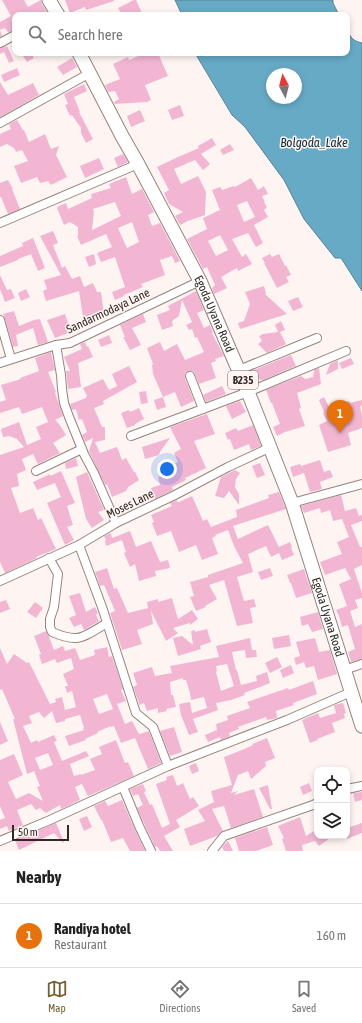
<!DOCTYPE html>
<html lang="en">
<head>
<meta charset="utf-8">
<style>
	:root { --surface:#fff; --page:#f2f2f2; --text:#222; --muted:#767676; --line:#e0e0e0; --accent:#73602e }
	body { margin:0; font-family:"Asap Condensed",sans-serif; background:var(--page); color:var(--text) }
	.controls { position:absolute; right:12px; bottom:12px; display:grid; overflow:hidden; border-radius:8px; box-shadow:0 2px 6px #0003 }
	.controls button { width:36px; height:36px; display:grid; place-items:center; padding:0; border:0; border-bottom:1px solid var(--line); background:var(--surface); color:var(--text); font:20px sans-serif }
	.compass { position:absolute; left:266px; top:68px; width:36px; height:36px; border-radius:50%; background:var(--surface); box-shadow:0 2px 6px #0003; rotate:353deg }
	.scale { position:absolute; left:12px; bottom:10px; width:57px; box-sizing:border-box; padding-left:4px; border:2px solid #312925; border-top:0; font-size:11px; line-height:14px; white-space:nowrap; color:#312925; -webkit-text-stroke:3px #fef5f2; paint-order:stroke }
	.you { position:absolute; left:167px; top:469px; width:14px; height:14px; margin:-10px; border:3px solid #fff; border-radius:50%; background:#1a73e8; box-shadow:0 0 0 6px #1a73e833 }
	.badge { display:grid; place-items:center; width:26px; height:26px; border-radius:50%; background:var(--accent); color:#fff; font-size:13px; font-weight:700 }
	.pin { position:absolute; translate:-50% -33px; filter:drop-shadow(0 1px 2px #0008) }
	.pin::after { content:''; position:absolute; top:21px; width:14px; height:12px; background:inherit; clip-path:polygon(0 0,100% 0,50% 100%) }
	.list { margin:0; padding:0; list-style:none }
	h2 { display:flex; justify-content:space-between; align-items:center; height:52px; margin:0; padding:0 16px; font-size:17px }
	h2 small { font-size:13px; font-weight:400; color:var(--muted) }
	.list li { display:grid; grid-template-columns:26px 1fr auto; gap:12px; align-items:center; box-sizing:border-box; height:64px; padding:0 16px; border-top:1px solid var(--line) }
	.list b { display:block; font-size:15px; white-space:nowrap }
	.list p { margin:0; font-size:13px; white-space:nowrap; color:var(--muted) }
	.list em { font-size:13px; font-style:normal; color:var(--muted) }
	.icon { flex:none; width:22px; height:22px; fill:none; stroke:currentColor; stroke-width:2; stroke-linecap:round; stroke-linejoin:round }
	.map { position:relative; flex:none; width:362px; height:851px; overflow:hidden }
	.search { position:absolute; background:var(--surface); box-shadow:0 2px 6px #0003; left:12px; right:12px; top:12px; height:44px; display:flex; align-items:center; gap:10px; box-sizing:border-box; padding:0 14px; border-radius:8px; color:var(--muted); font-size:15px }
	.sheet { height:116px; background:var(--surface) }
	nav { display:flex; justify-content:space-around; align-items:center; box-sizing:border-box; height:56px; border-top:1px solid var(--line); background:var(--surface); font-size:11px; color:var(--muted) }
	nav a { display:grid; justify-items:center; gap:2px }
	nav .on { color:var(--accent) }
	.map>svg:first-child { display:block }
	.water { fill:#67aac6; stroke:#578396; fill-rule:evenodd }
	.building { fill:#f2b6d3; fill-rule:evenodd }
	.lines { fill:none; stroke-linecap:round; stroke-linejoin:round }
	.minor-casing { stroke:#97837b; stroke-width:10 }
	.primary-casing { stroke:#97837b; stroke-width:15 }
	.minor { stroke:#fff; stroke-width:8 }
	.primary { stroke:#fff; stroke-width:13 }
	.labels { text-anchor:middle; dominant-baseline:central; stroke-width:3; stroke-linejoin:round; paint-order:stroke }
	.shield { fill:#fef5f2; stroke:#6e6662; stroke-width:1 }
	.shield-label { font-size:11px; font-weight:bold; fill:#312925 }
	.street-label { font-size:12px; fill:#312925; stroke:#fef5f2 }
	.water-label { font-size:13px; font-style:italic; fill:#0f2f3b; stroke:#fef5f2 }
</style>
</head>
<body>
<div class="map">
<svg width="362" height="851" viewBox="0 0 362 851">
	<rect width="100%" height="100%" fill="#fef5f2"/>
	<g class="water">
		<polygon points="175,0 333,0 333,3 339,15 182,15"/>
		<path d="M347 30C351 38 353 41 362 43V291L341 258H335L304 219 284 180 245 127 232 115 195 53H347ZM272 74H296V98H272Z"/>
	</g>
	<g class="building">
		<polygon points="2,0 24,0 28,7 41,0 42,4 49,15 15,15 15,30 8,32 5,28 0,30 2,36 0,37 0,22 11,16"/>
		<polygon points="65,0 114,0 114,1 86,10 85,7 70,13"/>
		<polygon points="134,0 136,0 142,13 138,15 122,15 118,8"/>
		<polygon points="7,46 14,61 9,63 4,52 0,54 0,48"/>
		<polygon points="21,53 31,53 34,58 27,62"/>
		<polygon points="146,53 158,53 168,76 145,85 151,100 147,102 115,104 114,102 119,99 115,91 108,92 105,85 120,79 113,64 128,57 129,60"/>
		<polygon points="72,58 77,67 63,75 57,67"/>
		<polygon points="17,68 20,75 4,82 1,75"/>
		<polygon points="0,82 8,95 33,83 39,95 0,117"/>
		<polygon points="84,84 87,91 74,97 80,112 79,112 93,139 86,143 81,133 81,128 72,115 70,116 65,105 68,104 64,94"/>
		<polygon points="180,105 184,116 172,120 168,110"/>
		<polygon points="140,110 145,121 131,127 127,116"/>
		<polygon points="17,120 23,130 24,130 29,142 45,134 51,149 59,146 56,155 67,177 51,185 48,181 40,183 37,177 21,183 14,166 28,161 22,150 16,152 14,148 7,144 0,147 0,134 11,129 9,124"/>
		<polygon points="212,138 216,145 201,154 210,164 203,170 195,160 174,169 181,184 198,176 206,192 205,215 188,221 180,225 175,216 183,212 169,204 164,193 169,190 157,167 178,157 199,148 198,146"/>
		<polygon points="230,144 234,150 223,155 220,150"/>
		<polygon points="123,154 128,162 118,167 114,158"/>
		<polygon points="99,158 104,169 85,178 80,166"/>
		<path d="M126 177 132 194 142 189 154 212 148 215 152 226 160 223 180 261 175 263 172 256 160 260 165 275 141 284 143 287 124 295V296L115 300 112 292 125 287 115 257 101 262 97 253 112 247 106 234 81 245 77 236H78V227L70 222 64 225 57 208H58L57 207 66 203 68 209 92 198 91 194 111 188 109 184ZM115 202 121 216 92 230 94 212 93 209ZM132 222 139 242 127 248 118 228Z"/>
		<path d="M251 178 258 190 264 186 268 194 262 196 265 202H264L267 207 264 210 268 217 254 225 263 243 256 247 248 233 232 239 242 257 246 254 252 264 238 271 237 268 221 277 227 288 214 294 212 288 215 285 207 267 203 269 187 239 207 229 203 218 220 210 212 190 220 187 222 190 234 186 235 187ZM247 201 255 217 244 222 237 205ZM220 235 228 250 216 256 208 241Z"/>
		<polygon points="8,180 13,189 12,189 20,209 8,214 1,197 0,197 0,183"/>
		<polygon points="53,231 58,243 53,245 62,268 65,266 72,279 80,276 84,287 93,283 97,292 101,292 104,314 83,317 79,291 46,301 43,291 47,289 44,280 61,275 40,236"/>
		<polygon points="33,238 45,268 38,271 31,254 18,259 18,260 0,267 0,256 23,246 22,243"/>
		<polygon points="94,254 96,264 89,267 85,257"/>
		<polygon points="270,254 272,257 279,254 285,266 286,265 291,275 286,277 289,282 277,288 264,263 265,263 262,258"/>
		<polygon points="0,275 7,290 11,289 15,298 5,302 0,289"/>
		<polygon points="264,286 266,294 265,294 287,314 240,329 238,323 244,321 250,304 245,292"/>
		<polygon points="26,289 30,297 21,301 18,293"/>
		<polygon points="196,291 204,310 197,313 204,328 210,325 213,332 212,333 224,356 215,359 216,361 211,363 216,378 199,384 194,372 190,371 186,372 185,375 185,378 194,401 181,407 175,392 163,397 153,374 152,365 153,364 147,348 160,342 164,351 177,344 185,360 204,352 197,337 195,338 192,329 189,330 186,325 192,322 182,300 179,316 172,321 173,326 162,330 157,315 170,310 168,306"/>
		<polygon points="298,297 303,307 293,311 288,301"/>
		<polygon points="14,311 19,326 34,320 40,319 48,342 38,345 33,328 16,335 18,346 13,347 5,319 3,314"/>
		<polygon points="65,314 71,332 55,338 47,320"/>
		<polygon points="143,314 146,322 132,328 141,345 130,350 123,337 125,337 120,325"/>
		<polygon points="281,321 285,330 280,332 286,344 267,353 258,344 262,341 259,336 263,334 278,332 275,325"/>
		<polygon points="109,335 112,343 101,347 98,340"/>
		<polygon points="85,342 87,347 88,346 93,357 78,363 81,387 68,389 66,371 70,371 64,357 82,349 80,344"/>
		<polygon points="51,352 55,370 48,372 56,392 55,393 63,416 55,420 59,424 66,435 53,443 60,453 38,464 33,454 22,459 26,470 17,474 19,486 11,488 20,513 33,508 38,520 41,518 56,549 36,557 37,558 5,573 0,562 0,455 24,447 17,439 9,436 3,437 1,429 19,422 27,445 41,439 36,427 48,422 42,407 22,414 19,407 0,413 0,402 6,400 1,385 21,379 20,378 39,371 35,358"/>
		<polygon points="291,355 296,366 263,380 260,380 254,370"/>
		<polygon points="351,358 354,364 342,369 339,363"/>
		<polygon points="338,360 338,369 326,375 330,364"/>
		<polygon points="129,366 137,382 103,401 104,404 94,408 102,427 105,427 105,440 95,442 100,453 117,447 122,460 126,458 134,472 135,472 139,480 128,487 126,491 112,497 107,484 105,485 89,451 93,438 85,442 82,435 87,432 82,419 79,420 76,409 72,410 70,404 86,398 86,397 87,396 83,388 103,379 109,390 117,386 112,374"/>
		<polygon points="319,368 321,384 297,393 301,408 299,409 305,426 285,432 277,436 273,427 280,424 272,403 271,403 266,390 301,376 305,379 313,377 314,370"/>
		<polygon points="222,386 226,394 206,402 203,395"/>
		<polygon points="146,391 148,403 141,404 139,392"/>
		<polygon points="163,397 166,407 157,410 154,400"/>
		<polygon points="324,397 329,407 349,401 350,403 362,400 362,405 360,407 362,415 362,428 348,433 351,445 328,452 319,425 327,421 323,413 324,412 319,400"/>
		<polygon points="240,401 246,412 232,419 226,406"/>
		<polygon points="139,408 144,419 135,424 135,425 127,428 121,413 129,410 130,412"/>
		<polygon points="207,414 215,434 194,441 206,468 185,478 186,480 172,487 173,490 155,499 151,488 160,485 158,477 168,473 166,467 178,462 174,453 181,449 170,427"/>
		<polygon points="253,425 261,446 251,450 249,444 234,450 230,439 228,440 225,433 236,428 238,431"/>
		<polygon points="170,438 160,452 159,455 145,459 142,447"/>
		<polygon points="76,458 78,466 66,469 65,463"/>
		<polygon points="320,460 324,472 330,470 333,477 320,482 322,489 310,492 304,473 293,477 290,467 300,464 301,466"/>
		<polygon points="260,463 265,475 257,478 252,466"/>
		<polygon points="235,470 240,473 236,479 235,487 239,494 239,505 229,491 224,498 215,496 221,477"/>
		<polygon points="61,471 75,503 67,506 73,525 67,527 74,540 65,545 47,503 61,497 55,483 37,490 33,482 50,474 50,476"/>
		<polygon points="87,472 104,510 98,512 104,520 92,528 86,519 76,477"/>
		<polygon points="279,492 286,509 233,526 238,539 268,525 279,547 290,542 292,547 291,548 294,555 282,560 279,553 271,557 266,546 248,554 253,572 237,577 244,601 254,599 256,607 250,608 253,623 237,626 224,580 209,585 217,599 205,606 206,607 196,611 190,597 194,596 190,582 208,577 208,575 243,563 234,546 228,530 215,535 216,536 212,538 218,554 202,560 196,545 179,552 171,531 157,536 152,523 154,522 151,515 172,506 170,503 177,500 177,502 179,502 192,496 203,521 207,519 211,527 237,517 236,510 269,498 268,495"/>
		<polygon points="341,495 345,511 356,508 359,516 362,515 362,521 351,525 360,547 362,547 362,565 354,569 362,593 362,598 355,600 358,608 350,611 355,627 362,624 362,659 351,662 348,652 355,649 348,625 342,627 339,616 336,610 347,606 339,584 351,579 345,568 325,575 320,562 342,554 337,542 349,537 342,519 333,521 330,510 321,513 320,508 304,513 301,506"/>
		<polygon points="130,531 136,547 151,541 160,562 168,560 170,568 155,571 156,576 139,581 135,564 130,567 124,553 126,552 122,540 106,546 105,541 106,540 104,536 111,533 112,538"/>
		<polygon points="107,568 114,589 117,588 128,613 148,608 147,602 158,599 158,602 172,598 178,619 192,610 198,619 190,625 190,623 173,628 178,633 166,641 151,611 153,624 137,630 142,644 122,650 110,613 115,611 104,585 100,586 95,572"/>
		<polygon points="270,568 273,576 261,580 258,572"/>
		<polygon points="304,569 312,593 296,598 291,583 290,583 287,575"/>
		<polygon points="80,593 86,612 95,607 98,613 96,615 99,621 84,630 81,624 74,627 69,618 76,615 69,596"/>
		<polygon points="6,600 10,609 0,613 0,602"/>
		<polygon points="35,602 43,608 36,618 27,612"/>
		<polygon points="318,612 323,629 312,632 308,624 302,626 300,617"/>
		<polygon points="207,629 211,642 200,646 201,649 178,656 173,638 182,636 193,645 191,631 195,630 195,632"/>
		<path d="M46 631 49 637 54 650 63 646 65 651 75 648 80 660 95 655 94 650 107 647 109 657 112 656 123 689 121 690 126 701 117 704 125 724 132 721 139 734 149 731 161 763 148 769 135 738 121 743 114 726 111 727V726L97 732 98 733 85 739 86 740 69 746 65 736 84 730 83 728H84L80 715 65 719V721L56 723 52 711 44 718 39 712 29 716 32 723 23 726 31 743 37 740 38 742 54 735 57 741 54 742 62 761 86 751 89 756 70 764 74 776 81 774V775L95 770 90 759 102 754 99 747 116 740 125 763 128 762 134 776 88 796 82 784 75 787 80 800 61 809 60 805 46 813 40 808 36 810 31 804 17 810 23 825 9 831 7 826 0 829V820L5 818 0 806V760L14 754 23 775 8 782 16 799 29 793 43 801 37 787 40 786 34 771 27 774 13 719H15L2 689 0 690V648L7 664 14 654 27 663 29 662 50 704 56 702 55 699 62 697 65 710 76 707 72 691 67 693 65 686H68L63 674 74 669 71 658 57 663 55 659 42 664 39 655 41 654 34 636ZM107 694 113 709 99 714 93 699ZM48 753 53 765 40 770 35 758Z"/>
		<polygon points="289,635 291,646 274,649 272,638"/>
		<path d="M250 638 252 650H256L257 657 246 658 245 650 232 652 236 670H237L241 685 257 681 256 676 267 672 270 683 244 693 245 695 231 700 216 703 218 710 193 719 198 732 189 735 181 715 179 704 190 702 192 713 207 708 204 697 191 700 190 693 186 680H183V678L170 682 171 695H173L176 707 166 709 167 711 158 713V708L147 711 144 703 139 705V703L133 687 137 685 133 673 152 667 155 676 172 673 170 666 219 657 216 646ZM227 664 234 686 221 691 216 672 217 671 216 666Z"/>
		<polygon points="315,638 319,652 330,650 337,674 318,680 314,666 306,668 304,662 296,665 294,658 300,656 296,642"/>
		<polygon points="277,657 282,667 270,673 265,663"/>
		<polygon points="291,665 294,673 283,678 280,670"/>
		<polygon points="313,681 317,694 293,703 294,705 276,711 277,718 267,720 266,717 238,727 239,729 229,733 230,736 221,740 220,737 208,742 205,735 217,730 216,724 228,720 227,716 250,708 247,702 288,688 289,690"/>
		<polygon points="343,703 346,713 344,714 345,718 332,723 335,732 317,739 318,740 310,743 302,720 318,713 320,718 336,713 334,705"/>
		<polygon points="0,722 8,741 0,745"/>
		<polygon points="174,727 182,752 170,756 160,731"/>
		<polygon points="267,738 275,758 265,762 266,766 251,779 248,771 238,775 231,793 238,791 234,795 254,789 263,817 231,828 224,806 212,809 223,831 217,836 190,846 184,829 205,821 198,810 214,802 211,791 232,785 224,757 242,750 253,745 252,744"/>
		<polygon points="196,763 199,771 192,774 189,766"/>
		<polygon points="173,775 177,786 183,783 190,799 193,797 199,806 176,820 180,827 164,836 173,851 160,851 157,846 155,847 137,808 143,805 138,794 133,796 130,789 143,784 146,791 144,792 150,805 152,804 162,828 170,824 156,784 167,780 166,777"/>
		<polygon points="309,783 312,791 303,795 300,787"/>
		<polygon points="268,785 272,809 270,809 259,788"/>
		<polygon points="362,792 362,800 355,802 353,793"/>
		<polygon points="122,800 134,828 145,851 130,851 123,838 111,842 102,820 101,820 94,806 105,801 108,806"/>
		<polygon points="87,816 92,827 84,831 79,819"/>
		<polygon points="300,817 306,836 317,829 317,836 333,836 319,846 315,841 302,845 303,851 286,851 282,839 284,838 278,826"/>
		<polygon points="56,823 64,842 63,843 54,833 19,850 15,840"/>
		<polygon points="362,823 362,833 347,839 347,828"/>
		<polygon points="267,827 273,845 256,851 239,851 235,838"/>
		<polygon points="228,841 233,851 224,851 222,847"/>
	</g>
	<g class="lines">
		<g class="minor-casing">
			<g id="minor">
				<polyline points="0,43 15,35"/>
				<polyline points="0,123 90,73"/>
				<polyline points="0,223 138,164"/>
				<polyline points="0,320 11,359"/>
				<polyline points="56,345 61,375 62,389 64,403 69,417 84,454 94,473 116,523"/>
				<polyline points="0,363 56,345 70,343 200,281"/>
				<polyline points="239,370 317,338"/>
				<polyline points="190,376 203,409"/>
				<polyline points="131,436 248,392 346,351"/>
				<polyline points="36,471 82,449"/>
				<polyline points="292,503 362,484"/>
				<polyline points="79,545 102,607 136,713 153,727 168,766"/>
				<path d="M49 558 58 574 54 607 50 619V627L52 632C59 635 67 638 75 638 83 639 100 627 107 623"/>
				<polyline points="0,581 79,545 116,523 175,495 228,467 271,447"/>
				<polyline points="344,670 362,664"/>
				<polyline points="123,787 139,826 151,851"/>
				<polyline points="347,789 362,786"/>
				<polyline points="0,841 50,820 168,766 287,720 351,692"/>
				<polyline points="212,851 224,836 313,805 317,803"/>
			</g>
		</g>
		<g class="primary-casing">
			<g id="primary">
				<polyline points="49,0 58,15"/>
				<path id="s1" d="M79 53 122 136 138 164 200 281 248 392 292 503 362 726"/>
			</g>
		</g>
		<use href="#minor" class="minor"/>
		<use href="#primary" class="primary"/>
	</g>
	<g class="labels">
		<rect class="shield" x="228" y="371" width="30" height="18" rx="3"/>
		<g class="shield-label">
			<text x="243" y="380">B235</text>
		</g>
		<g class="street-label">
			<text transform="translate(108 311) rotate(-25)">Sandarmodaya Lane</text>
			<text stroke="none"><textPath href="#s1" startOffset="294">Egoda Uyana Road</textPath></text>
			<text transform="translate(130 504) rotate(-26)">Moses Lane</text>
			<text stroke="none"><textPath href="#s1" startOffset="618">Egoda Uyana Road</textPath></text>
		</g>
		<g class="water-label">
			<text x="314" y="142">Bolgoda_Lake</text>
		</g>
	</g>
</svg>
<div class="controls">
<button><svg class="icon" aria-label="locate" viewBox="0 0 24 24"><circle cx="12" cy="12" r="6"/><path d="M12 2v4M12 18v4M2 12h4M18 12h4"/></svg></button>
<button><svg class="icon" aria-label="layers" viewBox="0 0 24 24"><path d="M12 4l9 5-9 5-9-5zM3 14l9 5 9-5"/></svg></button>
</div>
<svg class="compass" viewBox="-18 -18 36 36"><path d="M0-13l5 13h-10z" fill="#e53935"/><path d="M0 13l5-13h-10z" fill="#767676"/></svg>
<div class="scale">50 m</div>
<div class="you"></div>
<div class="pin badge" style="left:340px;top:433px;background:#e8710a">1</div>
<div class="search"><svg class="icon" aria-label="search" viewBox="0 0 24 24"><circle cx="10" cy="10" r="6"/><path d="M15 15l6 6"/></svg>Search here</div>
</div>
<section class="sheet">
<h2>Nearby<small></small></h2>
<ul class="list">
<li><span class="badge" style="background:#e8710a">1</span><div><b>Randiya hotel</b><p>Restaurant</p></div><em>160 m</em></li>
</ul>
</section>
<nav>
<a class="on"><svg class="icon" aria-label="map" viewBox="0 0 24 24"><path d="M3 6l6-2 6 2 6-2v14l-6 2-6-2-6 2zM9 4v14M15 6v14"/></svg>Map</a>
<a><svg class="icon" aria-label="directions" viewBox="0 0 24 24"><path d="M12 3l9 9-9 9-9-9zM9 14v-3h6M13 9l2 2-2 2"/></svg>Directions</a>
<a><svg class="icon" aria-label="saved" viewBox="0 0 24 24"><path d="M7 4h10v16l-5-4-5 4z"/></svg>Saved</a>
</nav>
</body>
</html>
